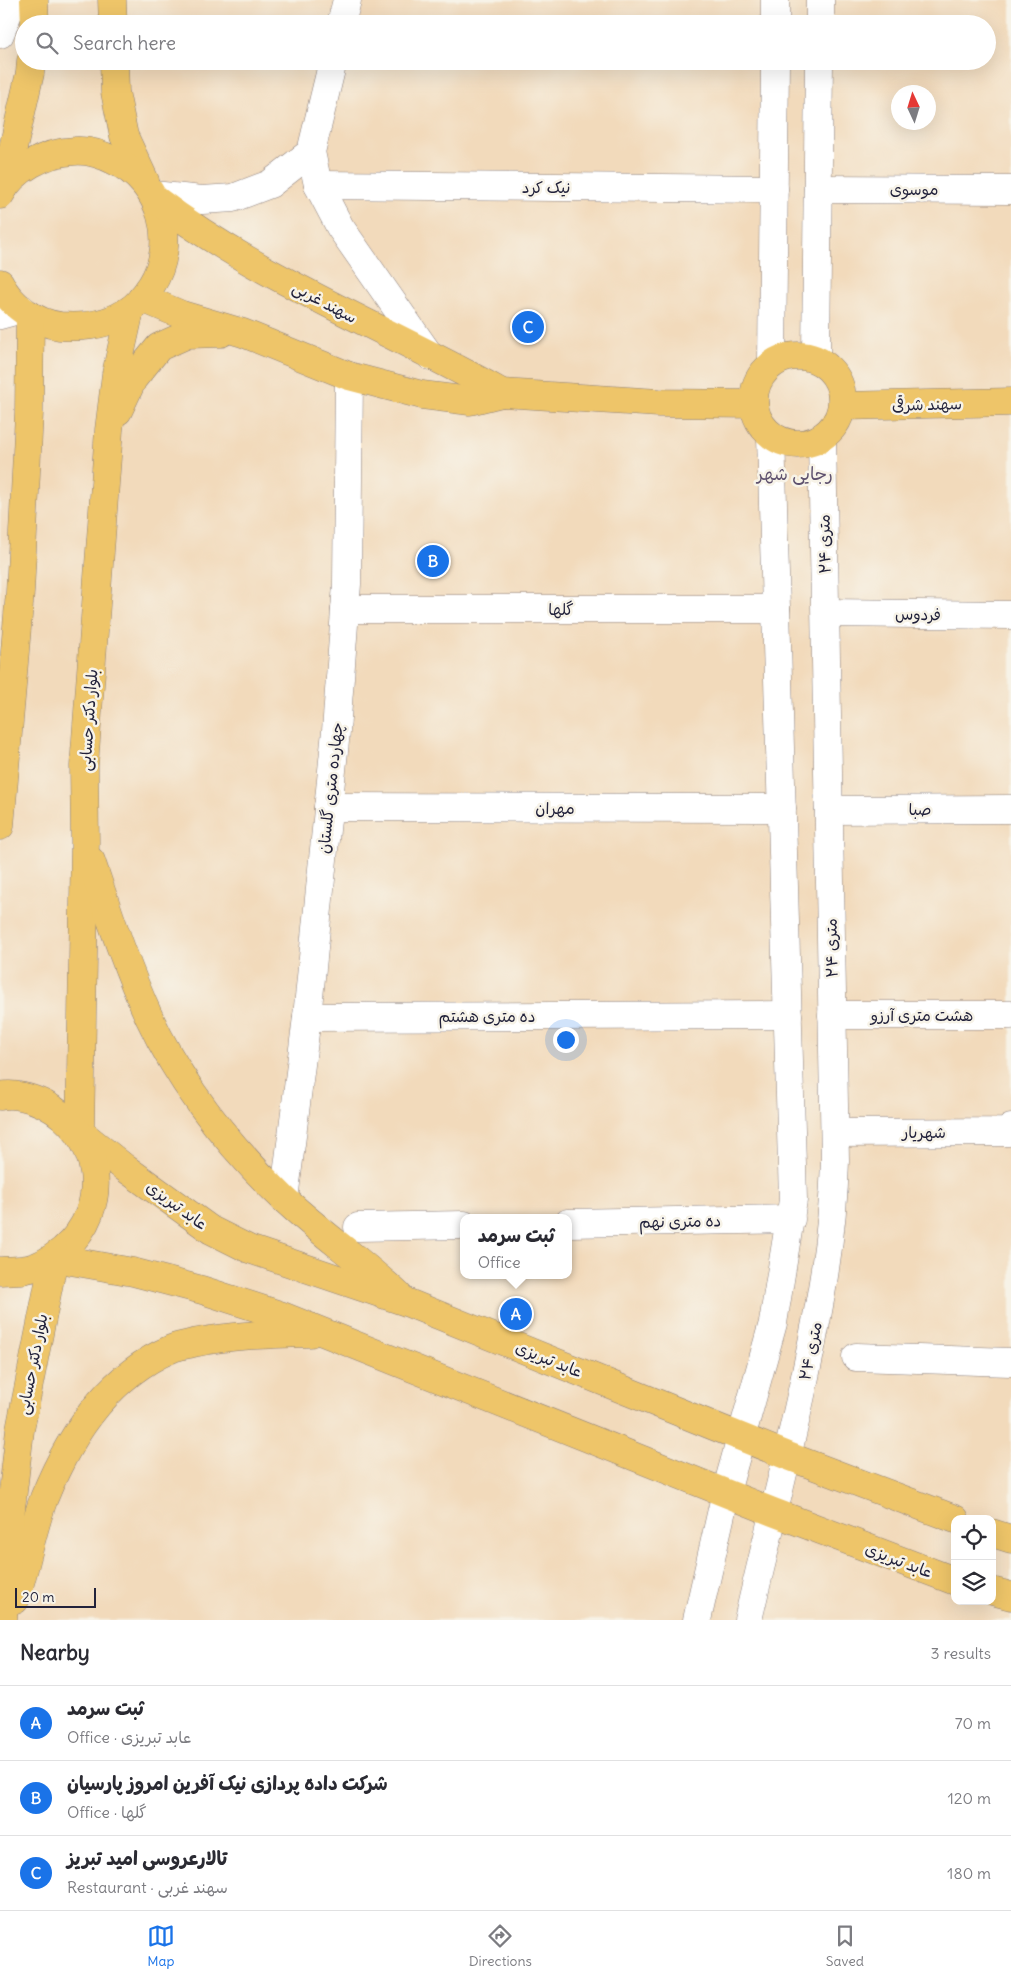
<!DOCTYPE html>
<html lang="en">
<head>
<meta charset="utf-8">
<style>
	:root { --surface:#fff; --page:#f7f7f7; --text:#2b2b33; --muted:#7c7c81; --line:#e1e1e2; --accent:#1a73e8 }
	body { margin:0; font-family:Delius,"Playpen Sans Arabic",sans-serif; background:var(--page); color:var(--text) }
	.controls { position:absolute; right:15px; bottom:15px; display:grid; overflow:hidden; border-radius:10px; box-shadow:0 5px 20px #0002 }
	.controls button { width:45px; height:45px; display:grid; place-items:center; padding:0; border:0; border-bottom:1px solid var(--line); background:var(--surface); color:var(--text); font:25px sans-serif }
	.compass { position:absolute; left:891px; top:85px; width:45px; height:45px; border-radius:50%; background:var(--surface); box-shadow:0 5px 20px #0002; rotate:356deg }
	.scale { position:absolute; left:15px; bottom:12px; width:81px; box-sizing:border-box; padding-left:5px; border:2px solid #22223b; border-top:0; font-size:14px; line-height:18px; white-space:nowrap; color:#22223b; -webkit-text-stroke:4px #f7f3e8; paint-order:stroke }
	.you { position:absolute; left:565px; top:1039px; width:18px; height:18px; margin:-12px; border:4px solid #fff; border-radius:50%; background:#1a73e8; box-shadow:0 0 0 8px #1a73e833 }
	.badge { display:grid; place-items:center; width:32px; height:32px; border-radius:50%; background:var(--accent); color:#fff; font-size:16px; font-weight:700 }
	.pin { position:absolute; translate:-50% -50%; border:2px solid #fff; box-shadow:0 1px 5px #0006 }
	.popup { position:absolute; left:460px; top:1214px; width:112px; height:65px; box-sizing:border-box; display:grid; place-content:center; border-radius:10px; background:var(--surface); filter:drop-shadow(0 1px 4px #0005); font-size:16px; white-space:nowrap; color:var(--muted) }
	.popup b { font-size:19px; color:var(--text) }
	.popup::after { content:''; position:absolute; left:50%; top:100%; margin-left:-10px; border:10px solid transparent; border-top-color:var(--surface) }
	.list { margin:0; padding:0; list-style:none }
	h2 { display:flex; justify-content:space-between; align-items:center; height:65px; margin:0; padding:0 20px; font-size:21px }
	h2 small { font-size:16px; font-weight:400; color:var(--muted) }
	.list li { display:grid; grid-template-columns:32px 1fr auto; gap:15px; align-items:center; box-sizing:border-box; height:75px; padding:0 20px; border-top:1px solid var(--line) }
	.list b { display:block; font-size:19px; white-space:nowrap }
	.list p { margin:0; font-size:16px; white-space:nowrap; color:var(--muted) }
	.list em { font-size:16px; font-style:normal; color:var(--muted) }
	.icon { flex:none; width:28px; height:28px; fill:none; stroke:currentColor; stroke-width:2; stroke-linecap:round; stroke-linejoin:round }
	.map { position:relative; flex:none; width:1011px; height:1620px; overflow:hidden }
	.search { position:absolute; background:var(--surface); box-shadow:0 5px 20px #0002; left:15px; right:15px; top:15px; height:55px; display:flex; align-items:center; gap:12px; box-sizing:border-box; padding:0 18px; border-radius:28px; color:var(--muted); font-size:19px }
	.sheet { height:290px; background:var(--surface) }
	nav { display:flex; justify-content:space-around; align-items:center; box-sizing:border-box; height:70px; border-top:1px solid var(--line); background:var(--surface); font-size:14px; color:var(--muted) }
	nav a { display:grid; justify-items:center; gap:2px }
	nav .on { color:var(--accent) }
	.map>svg:first-child { display:block }
	.lines { fill:none; stroke-linecap:round; stroke-linejoin:round }
	.minor-casing { stroke:#8a7e7b; stroke-width:29 }
	.major-casing { stroke:#8a7e7b; stroke-width:29 }
	.minor { stroke:#fff; stroke-width:28 }
	.major { stroke:#eec569; stroke-width:28 }
	.labels { text-anchor:middle; dominant-baseline:central; stroke-width:5; stroke-linejoin:round; paint-order:stroke }
	.street-label { font-size:16px; fill:#22223b; stroke:#f7f3e8 }
	.neighbourhood-label { font-size:18px; fill:#5e516e; stroke:#f7f3e8 }
</style>
</head>
<body>
<div class="map">
<svg width="1011" height="1620" viewBox="0 0 1011 1620">
	<rect width="100%" height="100%" fill="#f7f3e8"/>
	<filter id="ink" filterUnits="userSpaceOnUse"><feTurbulence type="fractalNoise" baseFrequency=".02" numOctaves="2"/><feDisplacementMap in="SourceGraphic" scale="10" xChannelSelector="R" yChannelSelector="G"/><feConvolveMatrix kernelMatrix="1 2 1 2 8 2 1 2 1" color-interpolation-filters="sRGB"/></filter>
	<filter id="wash" filterUnits="userSpaceOnUse"><feTurbulence type="fractalNoise" baseFrequency=".0096" numOctaves="4" result="noise"/><feDisplacementMap in="SourceGraphic" scale="20" xChannelSelector="R" yChannelSelector="G"/><feGaussianBlur stdDeviation="1.12" result="paint"/><feColorMatrix in="noise" values="0 0 0 0 0 0 0 0 0 0 0 0 0 0 0 0 0 1.4 0 .05"/><feComposite in="paint" operator="in"/></filter>
	<g filter="url(#wash)">
		<rect width="100%" height="100%" fill="#f2dabb"/>
	</g>
	<g filter="url(#ink)">
		<g class="lines">
			<g class="minor-casing">
				<g id="minor">
					<polyline points="341,24 347,0"/>
					<polyline points="775,24 775,0"/>
					<polyline points="820,24 820,0"/>
					<polyline points="0,34 13,0"/>
					<polyline points="333,61 311,152 318,185 340,227 430,356"/>
					<polyline points="318,185 774,189"/>
					<polyline points="818,189 1011,190"/>
					<polyline points="153,195 202,200 233,198 270,184 311,152"/>
					<polyline points="0,315 22,309"/>
					<polyline points="816,358 819,61"/>
					<polyline points="772,364 775,61"/>
					<polyline points="345,609 776,609"/>
					<polyline points="826,613 1011,615"/>
					<polyline points="328,807 782,808"/>
					<polyline points="829,810 1011,809"/>
					<polyline points="832,1015 1011,1015"/>
					<polyline points="307,1017 788,1015"/>
					<polyline points="835,1133 1009,1132 1011,1128"/>
					<polyline points="284,1199 307,1017 336,731 347,584 349,376"/>
					<polyline points="568,1223 791,1219"/>
					<polyline points="358,1227 464,1225"/>
					<polyline points="856,1357 1011,1362"/>
					<polyline points="697,1620 726,1492 773,1323 793,1200 771,435"/>
					<path d="M748 1620C766 1542 786 1465 803 1386 819 1312 833 1237 835 1161L822 437"/>
				</g>
			</g>
			<g class="major-casing">
				<g id="major">
					<polyline points="34,0 35,24"/>
					<polyline points="112,0 113,24"/>
					<polyline points="114,61 115,92 124,136 145,181"/>
					<polyline points="4,188 30,73 31,61"/>
					<path d="M0 195C13 169 46 152 75 151 88 150 103 155 115 161 161 183 179 242 151 286 145 294 140 303 131 309 110 325 85 328 60 326 36 323 10 305 0 283"/>
					<path d="M155 199C261 280 387 328 502 393"/>
					<polyline points="142,298 182,315 243,333 349,376 422,395 470,401 502,393 659,403 754,404"/>
					<polyline points="130,310 116,374 109,430 84,766 85,842 80,1132 125,1168 211,1230 249,1249 406,1302 788,1456 955,1519"/>
					<circle cx="798" cy="400" r="44"/>
					<polyline points="843,406 1011,402"/>
					<polyline points="118,411 133,379 159,347 188,334 221,333"/>
					<polyline points="0,826 20,592 29,413 30,315"/>
					<path d="M91 861C109 914 126 967 149 1017 181 1086 229 1146 283 1198 320 1233 362 1261 399 1296"/>
					<path d="M0 1096C14 1093 32 1098 44 1104 102 1134 113 1207 63 1250 53 1258 40 1267 27 1269 18 1271 9 1270 0 1271"/>
					<polyline points="992,1533 1011,1539"/>
					<polyline points="992,1591 1011,1596"/>
					<path d="M15 1600C26 1566 32 1530 44 1498 69 1436 108 1376 171 1349 177 1346 186 1345 193 1343 231 1335 270 1334 310 1333"/>
					<polyline points="3,1620 9,1526 20,1430 54,1258 133,1272 202,1290 280,1315 773,1512 955,1581"/>
				</g>
			</g>
			<use href="#minor" class="minor"/>
			<use href="#major" class="major"/>
		</g>
	</g>
	<g class="labels">
		<g class="street-label">
			<text x="546" y="187">نیک کرد</text>
			<text x="914" y="189">موسوی</text>
			<text transform="translate(325 302) rotate(28)">سهند غربی</text>
			<text transform="translate(927 404) rotate(-1)">سهند شرقی</text>
			<text transform="translate(824 544) rotate(-91)">۲۴ متری</text>
			<text x="561" y="609">گلها</text>
			<text transform="translate(918 614) rotate(1)">فردوس</text>
			<text transform="translate(88 720) rotate(-86)">بلوار دکتر حسابی</text>
			<text transform="translate(330 788) rotate(-84)">چهارده متری گلستان</text>
			<text x="555" y="808">مهران</text>
			<text x="920" y="809">صبا</text>
			<text transform="translate(831 948) rotate(-91)">۲۴ متری</text>
			<text x="922" y="1015">هشت متری آرزو</text>
			<text x="487" y="1016">ده متری هشتم</text>
			<text x="924" y="1132">شهریار</text>
			<text transform="translate(177 1205) rotate(36)">عابد تبریزی</text>
			<text transform="translate(680 1221) rotate(-1)">ده متری نهم</text>
			<text transform="translate(810 1351) rotate(-78)">۲۴ متری</text>
			<text transform="translate(549 1359) rotate(22)">عابد تبریزی</text>
			<text transform="translate(32 1364) rotate(-79)">بلوار دکتر حسابی</text>
			<text transform="translate(899 1560) rotate(21)">عابد تبریزی</text>
		</g>
		<g class="neighbourhood-label">
			<text x="795" y="473">رجایی شهر</text>
		</g>
	</g>
</svg>
<div class="controls">
<button><svg class="icon" aria-label="locate" viewBox="0 0 24 24"><circle cx="12" cy="12" r="6"/><path d="M12 2v4M12 18v4M2 12h4M18 12h4"/></svg></button>
<button><svg class="icon" aria-label="layers" viewBox="0 0 24 24"><path d="M12 4l9 5-9 5-9-5zM3 14l9 5 9-5"/></svg></button>
</div>
<svg class="compass" viewBox="-18 -18 36 36"><path d="M0-13l5 13h-10z" fill="#e53935"/><path d="M0 13l5-13h-10z" fill="#7c7c81"/></svg>
<div class="scale">20 m</div>
<div class="you"></div>
<div class="pin badge" style="left:516px;top:1314px">A</div>
<div class="popup"><b>ثبت سرمد</b>Office</div>
<div class="pin badge" style="left:433px;top:561px">B</div>
<div class="pin badge" style="left:528px;top:327px">C</div>
<div class="search"><svg class="icon" aria-label="search" viewBox="0 0 24 24"><circle cx="10" cy="10" r="6"/><path d="M15 15l6 6"/></svg>Search here</div>
</div>
<section class="sheet">
<h2>Nearby<small>3 results</small></h2>
<ul class="list">
<li><span class="badge">A</span><div><b>ثبت سرمد</b><p>Office · عابد تبریزی</p></div><em>70 m</em></li>
<li><span class="badge">B</span><div><b>شرکت داده پردازی نیک آفرین امروز پارسیان</b><p>Office · گلها</p></div><em>120 m</em></li>
<li><span class="badge">C</span><div><b>تالارعروسی امید تبریز</b><p>Restaurant · سهند غربی</p></div><em>180 m</em></li>
</ul>
</section>
<nav>
<a class="on"><svg class="icon" aria-label="map" viewBox="0 0 24 24"><path d="M3 6l6-2 6 2 6-2v14l-6 2-6-2-6 2zM9 4v14M15 6v14"/></svg>Map</a>
<a><svg class="icon" aria-label="directions" viewBox="0 0 24 24"><path d="M12 3l9 9-9 9-9-9zM9 14v-3h6M13 9l2 2-2 2"/></svg>Directions</a>
<a><svg class="icon" aria-label="saved" viewBox="0 0 24 24"><path d="M7 4h10v16l-5-4-5 4z"/></svg>Saved</a>
</nav>
</body>
</html>
